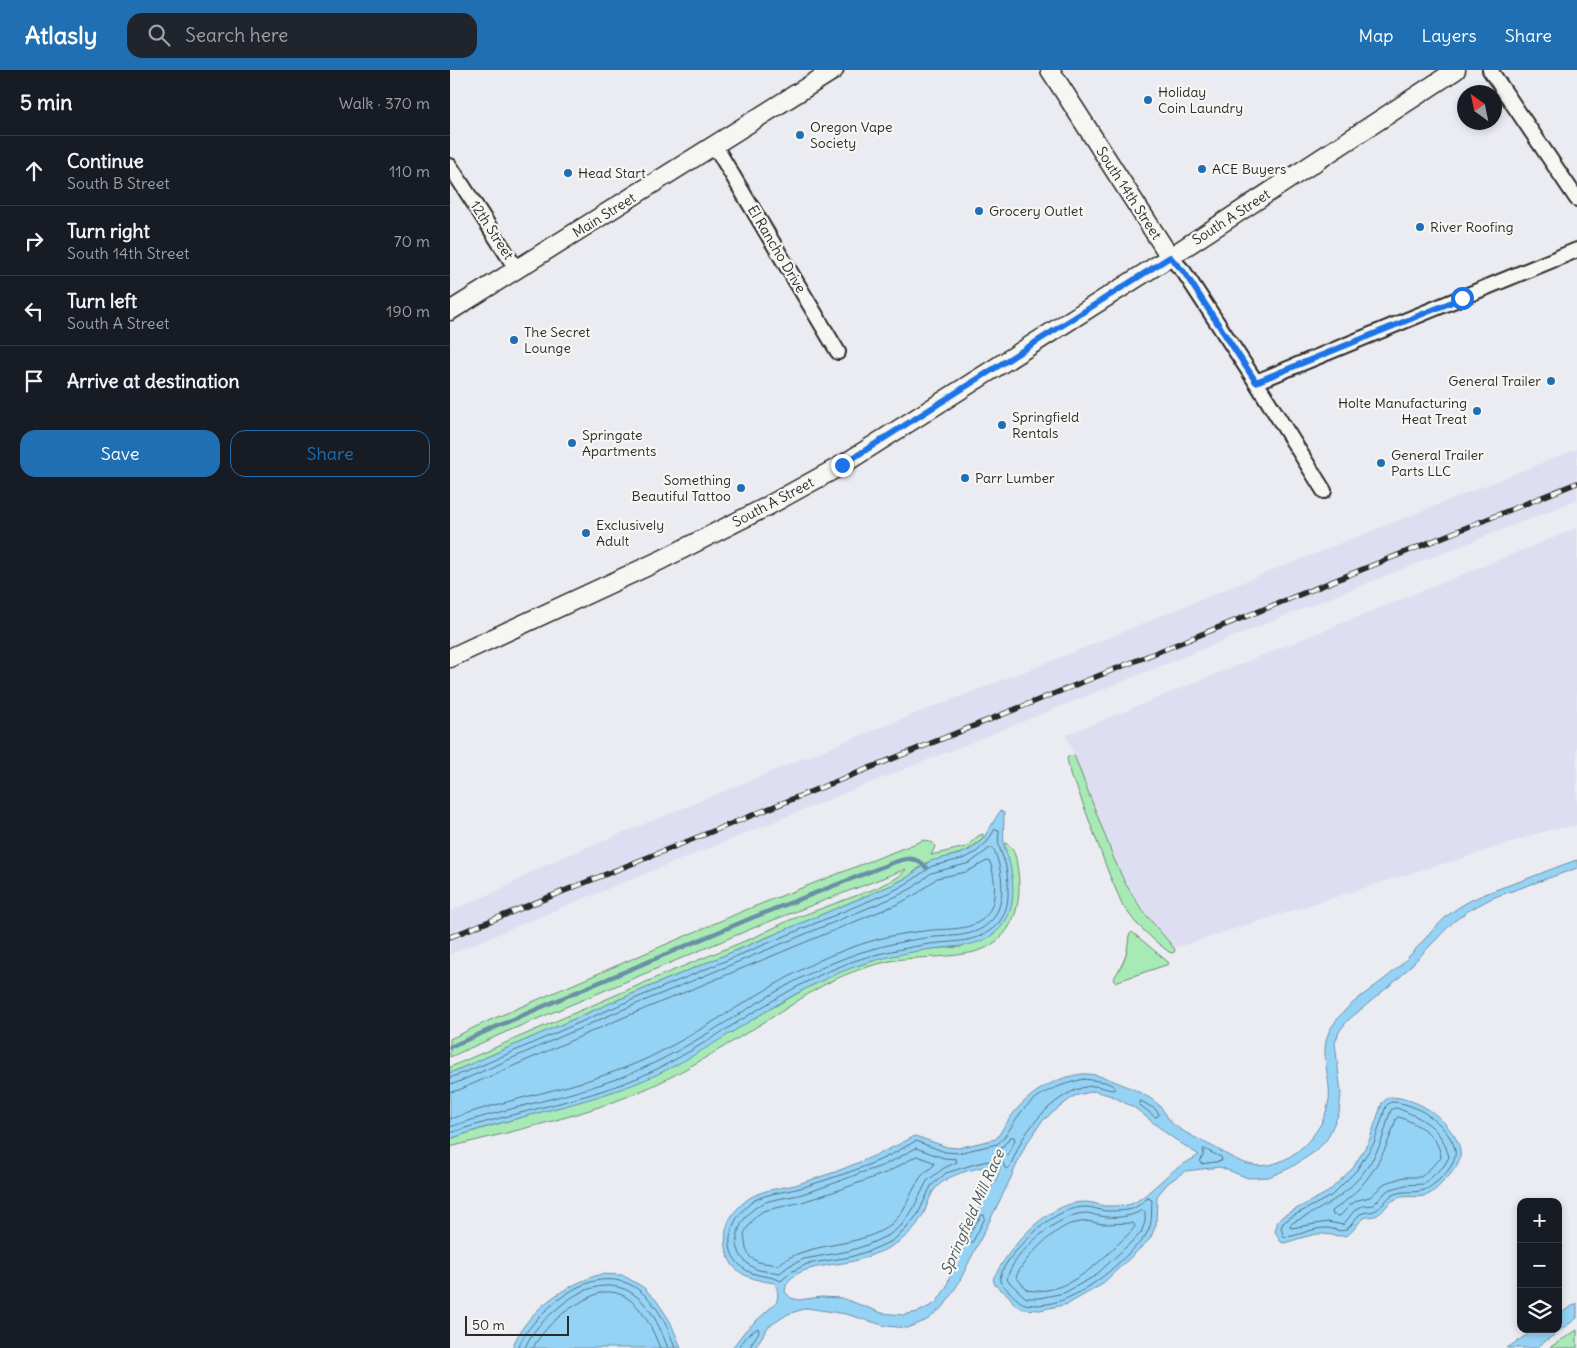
<!DOCTYPE html>
<html lang="en">
<head>
<meta charset="utf-8">
<style>
	:root { --surface:#171b24; --page:#20242c; --text:#f1f3f6; --muted:#9ea1a6; --line:#363941; --accent:#1f6fb2 }
	body { margin:0; font-family:Delius,sans-serif; background:var(--page); color:var(--text) }
	.controls { position:absolute; right:15px; bottom:15px; display:grid; overflow:hidden; border-radius:10px; box-shadow:0 2px 8px #0003 }
	.controls button { width:45px; height:45px; display:grid; place-items:center; padding:0; border:0; border-bottom:1px solid var(--line); background:var(--surface); color:var(--text); font:25px sans-serif }
	.compass { position:absolute; left:1007px; top:15px; width:45px; height:45px; border-radius:50%; background:var(--surface); box-shadow:0 2px 8px #0003; rotate:327deg }
	.scale { position:absolute; left:15px; bottom:12px; width:104px; box-sizing:border-box; padding-left:5px; border:2px solid #2b2b2b; border-top:0; font-size:14px; line-height:18px; white-space:nowrap; color:#2b2b2b; -webkit-text-stroke:4px #f6f6f2; paint-order:stroke }
	.stop { position:absolute; width:15px; height:15px; margin:-11px; border:4px solid #1a73e8; border-radius:50%; background:#fff }
	.stop.end { background:#1a73e8; border-color:#fff; box-shadow:0 1px 5px #0008 }
	.list { margin:0; padding:0; list-style:none }
	h2 { display:flex; justify-content:space-between; align-items:center; height:65px; margin:0; padding:0 20px; font-size:21px }
	h2 small { font-size:16px; font-weight:400; color:var(--muted) }
	.list li { display:grid; grid-template-columns:32px 1fr auto; gap:15px; align-items:center; box-sizing:border-box; height:70px; padding:0 20px; border-top:1px solid var(--line) }
	.list b { display:block; font-size:19px; white-space:nowrap }
	.list p { margin:0; font-size:16px; white-space:nowrap; color:var(--muted) }
	.list em { font-size:16px; font-style:normal; color:var(--muted) }
	.actions { display:flex; gap:10px; padding:15px 20px }
	.actions a { flex:1; padding:11px 0; border:1px solid var(--accent); border-radius:15px; text-align:center; font-size:18px; color:var(--accent) }
	.actions .main { background:var(--accent); color:#fff }
	.icon { flex:none; width:28px; height:28px; fill:none; stroke:currentColor; stroke-width:2; stroke-linecap:round; stroke-linejoin:round }
	.map { position:relative; flex:none; width:1127px; height:1278px; overflow:hidden }
	header { display:flex; align-items:center; gap:30px; box-sizing:border-box; height:70px; padding:0 25px; background:var(--accent); color:#fff }
	header strong { font-size:24px }
	nav { display:flex; gap:28px; margin-inline-start:auto; font-size:18px }
	.search { width:350px; height:45px; background:var(--page); display:flex; align-items:center; gap:12px; box-sizing:border-box; padding:0 18px; border-radius:15px; color:var(--muted); font-size:19px }
	main { display:flex }
	aside { flex:1; background:var(--surface) }
	.map>svg:first-child { display:block }
	.built { fill:#dedef2 }
	.green { fill:#a8eab5; stroke:#6a8a70 }
	.water { fill:#95d3f6; stroke:#6b90a5; fill-rule:evenodd }
	.lines { fill:none; stroke-linecap:round; stroke-linejoin:round }
	.shore { stroke:#556e7c; stroke-width:1 }
	.stream { stroke:#6b90a5; stroke-width:4.5 }
	.minor-casing { stroke:#2b2b2b; stroke-width:18 }
	.major-casing { stroke:#2b2b2b; stroke-width:21 }
	.minor { stroke:#f6f6f2; stroke-width:14 }
	.major { stroke:#f6f6f2; stroke-width:18 }
	.rail-casing { stroke:#2b2b2b; stroke-width:5.5 }
	.rail { stroke:#f6f6f2; stroke-width:4; stroke-dasharray:11; stroke-linecap:butt }
	.route { stroke:#1a73e8; stroke-width:6 }
	.poi-dot { fill:#1f6fb2; stroke:#f6f6f2; stroke-width:2 }
	.labels { text-anchor:middle; dominant-baseline:central; stroke-width:4.5; stroke-linejoin:round; paint-order:stroke }
	.poi-label { font-size:14px; fill:#2b2b2b; stroke:#f6f6f2; text-anchor:start }
	.street-label { font-size:14px; fill:#2b2b2b; stroke:#f6f6f2 }
	.water-label { font-size:15px; font-style:italic; fill:#46555e; stroke:#f6f6f2 }
</style>
</head>
<body>
<header>
<strong>Atlasly</strong>
<div class="search"><svg class="icon" aria-label="search" viewBox="0 0 24 24"><circle cx="10" cy="10" r="6"/><path d="M15 15l6 6"/></svg>Search here</div>
<nav><a>Map</a><a>Layers</a><a>Share</a></nav>
</header>
<main>
<aside>
<h2>5 min<small>Walk · 370 m</small></h2>
<ul class="list">
<li><svg class="icon" aria-label="ahead" viewBox="0 0 24 24"><path d="M12 20V5M6 11l6-6 6 6"/></svg><div><b>Continue</b><p>South B Street</p></div><em>110 m</em></li>
<li><svg class="icon" aria-label="right" viewBox="0 0 24 24"><path d="M7 20v-9h11M14 6l5 5-5 5"/></svg><div><b>Turn right</b><p>South 14th Street</p></div><em>70 m</em></li>
<li><svg class="icon" aria-label="left" viewBox="0 0 24 24"><path d="M17 20v-9H6M10 6l-5 5 5 5"/></svg><div><b>Turn left</b><p>South A Street</p></div><em>190 m</em></li>
<li><svg class="icon" aria-label="arrive" viewBox="0 0 24 24"><path d="M6 21V4h12l-3 4 3 4H6"/></svg><div><b>Arrive at destination</b></div></li>
</ul>
<div class="actions"><a class="main">Save</a><a>Share</a></div>
</aside>
<div class="map">
<svg width="1127" height="1278" viewBox="0 0 1127 1278">
	<rect width="100%" height="100%" fill="#ebebf2"/>
	<filter id="ink" filterUnits="userSpaceOnUse"><feTurbulence type="fractalNoise" baseFrequency=".02" numOctaves="2"/><feDisplacementMap in="SourceGraphic" scale="10" xChannelSelector="R" yChannelSelector="G"/><feConvolveMatrix kernelMatrix="1 2 1 2 8 2 1 2 1" color-interpolation-filters="sRGB"/></filter>
	<g filter="url(#ink)">
		<g class="built">
			<polygon points="1127,379 1127,430 837,545 140,826 0,884 0,841 54,818 92,796 403,668 614,586 796,511"/>
			<polygon points="1127,458 1127,755 1100,760 1086,764 1011,789 974,799 724,878 692,839 670,803 616,665"/>
		</g>
		<g class="green">
			<polygon points="624,685 664,789 675,813 692,840 724,878 725,881 723,883 719,882 705,871 686,853 673,836 659,804 626,715 621,708 617,688 619,686"/>
			<path d="M533 764V769L515 782 475 793 458 807 442 815 163 932 0 1003V997L212 905 307 866 340 850 427 818C437 811 449 810 456 799L308 856 56 962 0 987V969L38 951 298 839 474 770 483 773 485 777 481 785 516 777 528 766Z"/>
			<path d="M555 773C563 776 566 786 567 795 572 824 569 857 541 875 520 889 472 886 445 890 426 894 405 900 388 908 367 917 348 931 329 943 293 965 257 988 219 1008 150 1043 74 1058 0 1077V1069L3 1068C71 1044 142 1033 207 1004L355 919 393 900 442 885 477 879 511 877 556 779 554 775Z"/>
			<path d="M682 862 718 892 719 894 665 912 663 910C675 890 677 887 679 865Z"/>
			<polygon points="1127,1260 1127,1278 1099,1278"/>
		</g>
		<g class="water">
			<path d="M550 741 554 743C554 753 553 763 554 773 554 779 558 785 559 791 564 810 566 837 554 853 535 880 504 875 475 880 455 883 435 887 416 893 340 917 278 971 206 1005 140 1035 68 1044 0 1069V1003L163 932 442 815 458 807 480 791 510 784 523 778 533 769Z"/>
			<path d="M1127 790V798L1042 828 1018 841 1003 852 950 907 897 951 889 962 885 973 891 1023 889 1043 877 1069 866 1081 840 1098 819 1107 798 1108 770 1097 735 1101 718 1113 707 1126 706 1155 700 1169 651 1215 618 1234 590 1240 573 1239 565 1235 559 1226 545 1215 543 1209C559 1178 597 1131 636 1132 642 1132 648 1135 655 1136 662 1136 675 1136 681 1134 693 1130 712 1109 723 1101 731 1095 741 1090 749 1085L720 1066 685 1038 662 1026 644 1021 624 1026 592 1051 575 1076 557 1116 508 1214 494 1236 477 1250 457 1258 436 1256 396 1244 357 1238 338 1244 318 1257 305 1278H282L295 1261 326 1233C329 1226 328 1220 325 1213 305 1210 283 1206 277 1183 273 1162 276 1149 292 1134 306 1120 327 1119 345 1115 358 1111 372 1106 385 1102 413 1091 439 1080 465 1066L497 1077 508 1078 546 1069C553 1059 559 1048 567 1039 583 1021 607 1007 632 1004 645 1003 659 1009 671 1014 683 1019 699 1026 709 1035 714 1040 716 1047 721 1052 729 1061 757 1073 769 1080 789 1092 806 1101 829 1092 857 1081 883 1047 879 1017 877 997 870 977 881 958 895 934 922 920 943 902 962 886 977 864 996 847 1016 829 1045 820 1071 811 1090 804 1108 796 1127 790ZM549 1094 550 1099 546 1110 516 1159 496 1218 486 1233 468 1242 453 1245 432 1243 392 1228 371 1227 349 1230 341 1228 335 1222C336 1196 380 1196 399 1192 411 1190 421 1185 432 1181 450 1173 465 1161 474 1143 477 1136 480 1125 485 1119 499 1102 529 1098 549 1094Z"/>
			<path d="M939 1027C960 1027 983 1039 996 1055 1017 1079 1014 1092 992 1113 987 1118 981 1125 974 1126 964 1128 953 1124 944 1130 937 1133 934 1142 927 1145 922 1148 918 1145 913 1149 907 1153 904 1162 897 1165 890 1168 877 1163 867 1164 856 1166 845 1170 834 1173L831 1172 825 1161 828 1151 833 1146 878 1122 903 1098 919 1071 932 1033Z"/>
			<path d="M151 1204 172 1205 193 1217 206 1230 220 1251 231 1278H62C77 1240 113 1216 151 1204Z"/>
			<polygon points="1127,1233 1127,1248 1086,1278 1057,1278 1086,1259 1108,1259 1108,1245"/>
		</g>
		<g class="lines">
			<g class="shore">
				<path d="M0 1008 28 997 165 937 445 820 461 811 482 796 512 789 525 783 537 772 545 759 549 760C549 765 548 770 549 775 550 781 553 787 555 793 559 810 561 837 550 851 530 876 500 870 473 875 451 879 429 883 407 890 334 915 274 966 205 1000 141 1031 67 1040 0 1063"/>
				<path d="M634 1009 655 1012 664 1016 665 1019 662 1020C656 1019 649 1016 643 1016 614 1017 582 1050 570 1074 566 1082 563 1091 558 1099L555 1098 552 1091 547 1089 525 1094 496 1103 481 1116 468 1144 455 1160 442 1171 419 1181 400 1187 357 1194 341 1202 331 1211C318 1204 304 1208 292 1197 268 1177 283 1144 305 1130 317 1123 343 1121 357 1116 382 1108 408 1100 432 1089 444 1084 454 1077 466 1071L495 1082 508 1083 547 1074C557 1067 562 1054 569 1045 585 1023 609 1015 634 1009Z"/>
				<path d="M0 1014 6 1013 167 942 447 826 464 817 481 803 520 793 540 778H543C553 799 558 836 539 853 522 869 496 865 475 868 453 871 432 876 412 882 336 906 273 960 202 994 138 1025 66 1034 0 1057"/>
				<path d="M0 1022 9 1020 170 949 450 833 468 823 487 808 516 802 537 791 540 792C546 810 548 836 533 849 517 862 493 858 474 861 463 862 452 864 441 866 423 870 404 876 387 883 365 891 346 903 326 914 284 938 243 966 198 988 136 1017 65 1026 0 1049"/>
				<polygon points="691,1031 705,1039 709,1044 708,1046 705,1047 690,1035"/>
				<path d="M941 1032C959 1032 980 1044 992 1057 1010 1078 1010 1090 990 1109 985 1113 980 1118 974 1120 964 1124 951 1119 941 1126 935 1130 931 1139 924 1141 918 1143 915 1141 909 1145 904 1149 902 1156 897 1159 891 1163 885 1159 878 1158 863 1157 847 1167 834 1167L831 1158 833 1153 841 1147 881 1126 906 1101 924 1073 936 1036Z"/>
				<path d="M947 1038C974 1049 991 1057 999 1087L994 1096 974 1114 955 1115 938 1120 923 1135 912 1136 904 1141 893 1155 878 1152 841 1158 840 1155 844 1152C883 1133 909 1118 929 1077 935 1065 936 1052 941 1040Z"/>
				<path d="M949 1047C968 1054 989 1065 991 1088L971 1107H954L935 1113 920 1127 908 1130 900 1135 890 1146 883 1145 882 1141C916 1119 935 1087 946 1049Z"/>
				<polygon points="561,1067 564,1067 565,1070 558,1085 556,1086 550,1083 550,1080"/>
				<path d="M466 1078 494 1088 506 1089 507 1092 494 1098 477 1111 462 1141 451 1156 439 1165 417 1175 399 1181 354 1189 339 1196 330 1203C321 1201 311 1202 304 1198 277 1183 285 1150 308 1136 320 1128 339 1128 352 1124 372 1118 391 1111 410 1103 419 1100 428 1098 436 1094 446 1090 456 1083 466 1078Z"/>
				<polygon points="754,1079 771,1087 772,1091 751,1094 750,1091 753,1086"/>
				<path d="M467 1086 483 1092 484 1095C479 1100 473 1103 470 1108 458 1126 455 1146 436 1158 402 1179 358 1171 328 1195L308 1192 300 1187 296 1179 294 1163 305 1147 313 1141 352 1132 392 1119 438 1102Z"/>
				<path d="M698 1128 702 1130C701 1142 703 1153 697 1163 693 1171 685 1177 679 1183 654 1208 614 1241 575 1234 569 1233 555 1217 550 1212 549 1201 561 1186 568 1179 585 1160 609 1137 636 1137 642 1137 649 1140 655 1141 663 1141 675 1141 682 1139 688 1137 693 1131 698 1128Z"/>
				<path d="M692 1140 695 1142V1152L691 1163 645 1206 614 1223 589 1228H576L557 1210C561 1184 609 1143 636 1143 641 1143 646 1146 651 1146 664 1149 682 1147 692 1140Z"/>
				<polygon points="532,1145 534,1145 535,1148 522,1173 519,1174 517,1171 521,1161"/>
				<path d="M636 1151 653 1154 683 1153 685 1156C681 1163 673 1169 667 1175 644 1198 612 1226 577 1220L566 1207C573 1189 602 1161 620 1154 625 1153 631 1152 636 1151Z"/>
				<path d="M68 1278C75 1260 89 1246 103 1234 146 1197 189 1201 215 1253 219 1261 222 1270 225 1278"/>
				<path d="M75 1278C81 1261 96 1248 109 1237 137 1213 172 1205 197 1237 207 1249 212 1264 218 1278"/>
				<path d="M83 1278C92 1261 109 1244 126 1235 134 1230 144 1224 154 1222 185 1219 201 1255 210 1278"/>
				<polyline points="288,1278 299,1264 308,1258 309,1262 301,1274 301,1278"/>
			</g>
			<path class="stream" d="M0 977 124 923 304 847 442 793C459 787 464 786 477 798"/>
			<g class="minor-casing">
				<g id="minor">
					<polyline points="1040,0 1127,129"/>
					<polyline points="265,76 388,282"/>
					<polyline points="0,96 67,200"/>
					<polyline points="720,187 734,202 806,312 874,421"/>
					<polyline points="806,312 1127,180"/>
				</g>
			</g>
			<g class="major-casing">
				<g id="major">
					<polyline points="600,0 720,187"/>
					<polyline points="0,241 384,0"/>
					<polyline points="0,588 211,490 316,437 392,395 720,187 1006,0"/>
				</g>
			</g>
			<use href="#minor" class="minor"/>
			<use href="#major" class="major"/>
			<g class="rail-casing">
				<polyline id="rail" points="0,867 1127,413"/>
			</g>
			<use href="#rail" class="rail"/>
		</g>
	</g>
	<g class="lines" filter="url(#ink)">
		<polyline class="route" points="392,395 720,187 734,202 806,312 1012,228"/>
	</g>
	<g class="poi-dot">
		<circle cx="698" cy="30" r="5"/>
		<circle cx="350" cy="65" r="5"/>
		<circle cx="752" cy="99" r="5"/>
		<circle cx="118" cy="103" r="5"/>
		<circle cx="529" cy="141" r="5"/>
		<circle cx="970" cy="157" r="5"/>
		<circle cx="64" cy="270" r="5"/>
		<circle cx="1101" cy="311" r="5"/>
		<circle cx="1027" cy="341" r="5"/>
		<circle cx="552" cy="355" r="5"/>
		<circle cx="122" cy="373" r="5"/>
		<circle cx="931" cy="393" r="5"/>
		<circle cx="515" cy="408" r="5"/>
		<circle cx="291" cy="418" r="5"/>
		<circle cx="136" cy="463" r="5"/>
	</g>
	<g class="labels">
		<g class="poi-label">
			<text x="708" y="22">Holiday<tspan x="708" dy="16">Coin Laundry</tspan></text>
			<text x="360" y="57">Oregon Vape<tspan x="360" dy="16">Society</tspan></text>
			<text x="762" y="99">ACE Buyers</text>
			<text x="128" y="103">Head Start</text>
			<text x="539" y="141">Grocery Outlet</text>
			<text x="980" y="157">River Roofing</text>
			<text x="74" y="262">The Secret<tspan x="74" dy="16">Lounge</tspan></text>
			<text x="1091" y="311" text-anchor="end">General Trailer</text>
			<text x="1017" y="333" text-anchor="end">Holte Manufacturing<tspan x="1017" dy="16">Heat Treat</tspan></text>
			<text x="562" y="347">Springfield<tspan x="562" dy="16">Rentals</tspan></text>
			<text x="132" y="365">Springate<tspan x="132" dy="16">Apartments</tspan></text>
			<text x="941" y="385">General Trailer<tspan x="941" dy="16">Parts LLC</tspan></text>
			<text x="525" y="408">Parr Lumber</text>
			<text x="281" y="410" text-anchor="end">Something<tspan x="281" dy="16">Beautiful Tattoo</tspan></text>
			<text x="146" y="455">Exclusively<tspan x="146" dy="16">Adult</tspan></text>
		</g>
		<g class="street-label">
			<text transform="translate(679 123) rotate(57)">South 14th Street</text>
			<text transform="translate(154 145) rotate(-32)">Main Street</text>
			<text transform="translate(781 147) rotate(-33)">South A Street</text>
			<text transform="translate(42 160) rotate(57)">12th Street</text>
			<text transform="translate(327 179) rotate(59)">El Rancho Drive</text>
			<text transform="translate(323 432) rotate(-28)">South A Street</text>
		</g>
		<g class="water-label">
			<text transform="translate(522 1142) rotate(-66)">Springfield Mill Race</text>
		</g>
	</g>
</svg>
<div class="controls">
<button>+</button>
<button>−</button>
<button><svg class="icon" aria-label="layers" viewBox="0 0 24 24"><path d="M12 4l9 5-9 5-9-5zM3 14l9 5 9-5"/></svg></button>
</div>
<svg class="compass" viewBox="-18 -18 36 36"><path d="M0-13l5 13h-10z" fill="#e53935"/><path d="M0 13l5-13h-10z" fill="#9ea1a6"/></svg>
<div class="scale">50 m</div>
<div class="stop" style="left:1012px;top:228px"></div>
<div class="stop end" style="left:392px;top:395px"></div>
</div>
</main>
</body>
</html>
